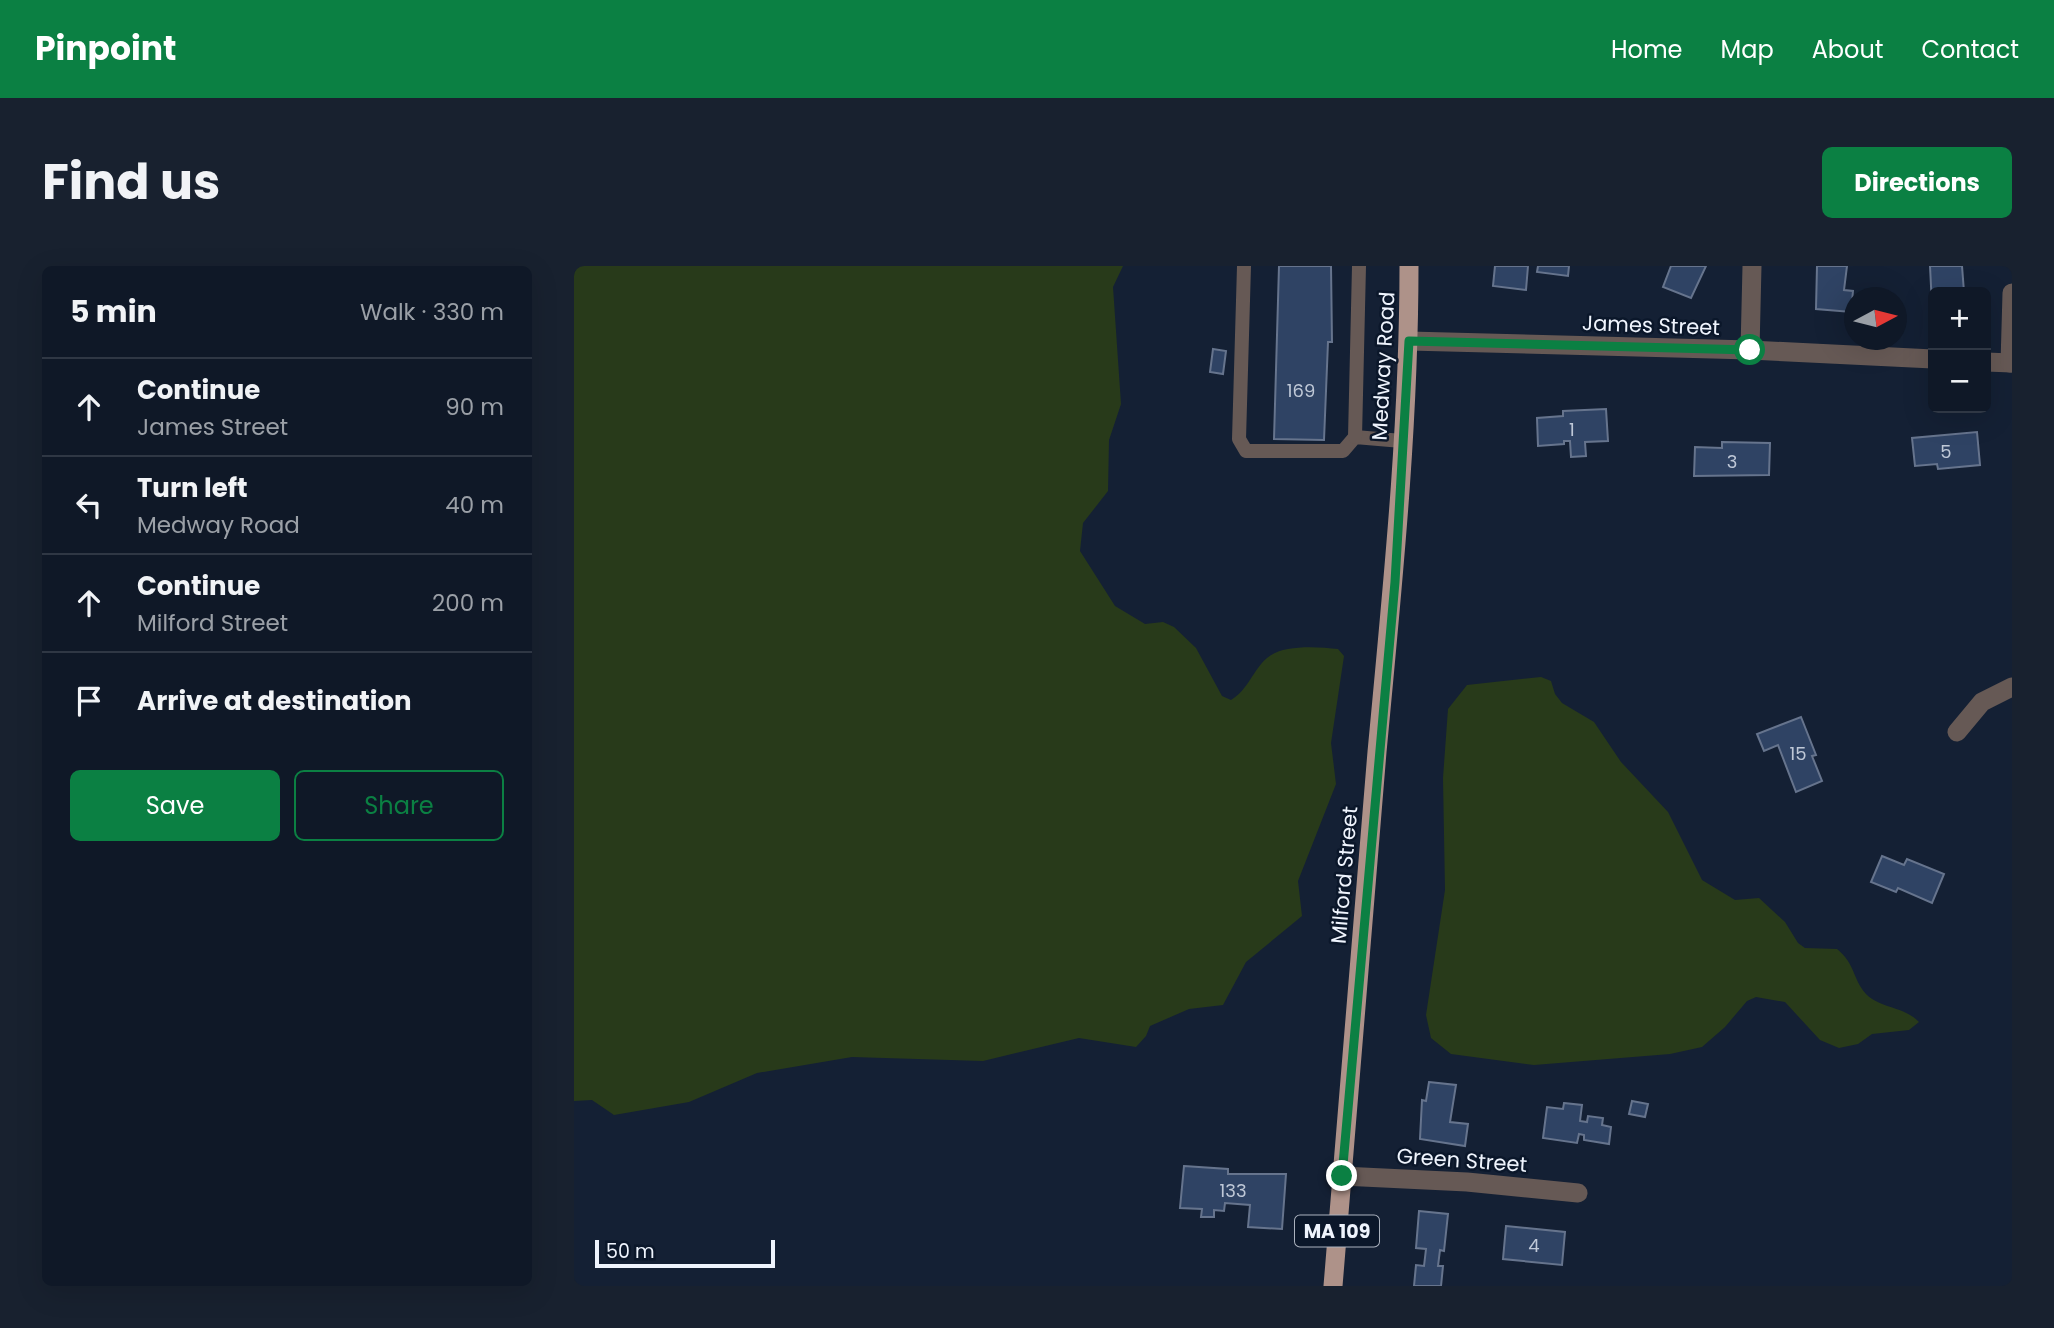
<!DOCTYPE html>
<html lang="en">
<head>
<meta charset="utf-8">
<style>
	:root { --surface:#0f1827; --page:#18212f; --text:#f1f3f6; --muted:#9ba0a7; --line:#2f3744; --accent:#0b8043 }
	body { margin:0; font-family:Poppins,sans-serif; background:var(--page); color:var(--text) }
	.controls { position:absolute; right:21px; top:21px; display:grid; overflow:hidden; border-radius:10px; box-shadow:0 7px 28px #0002 }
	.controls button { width:63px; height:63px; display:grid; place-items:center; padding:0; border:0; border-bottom:2px solid var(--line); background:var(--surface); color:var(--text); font:35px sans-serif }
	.compass { position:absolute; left:1270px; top:21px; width:63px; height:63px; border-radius:50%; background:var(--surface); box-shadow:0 7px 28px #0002; rotate:83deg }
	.scale { position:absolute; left:21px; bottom:18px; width:180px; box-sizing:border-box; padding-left:7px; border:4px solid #eff4fd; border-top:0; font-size:19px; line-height:24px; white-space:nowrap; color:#eff4fd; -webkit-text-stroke:5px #0b172a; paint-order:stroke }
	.stop { position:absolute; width:21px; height:21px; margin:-16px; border:5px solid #0b8043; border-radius:50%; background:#fff }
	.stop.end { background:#0b8043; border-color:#fff; box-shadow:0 2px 7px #0008 }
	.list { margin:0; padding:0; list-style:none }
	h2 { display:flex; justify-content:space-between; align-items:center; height:91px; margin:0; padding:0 28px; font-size:30px }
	h2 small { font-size:23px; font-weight:400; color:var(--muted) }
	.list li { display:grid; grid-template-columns:46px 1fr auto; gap:21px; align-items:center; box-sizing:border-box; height:98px; padding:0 28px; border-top:2px solid var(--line) }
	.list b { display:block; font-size:26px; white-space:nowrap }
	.list p { margin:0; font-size:23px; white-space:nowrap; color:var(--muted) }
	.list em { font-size:23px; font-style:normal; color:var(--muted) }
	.actions { display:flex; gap:14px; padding:21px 28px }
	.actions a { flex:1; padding:16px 0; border:2px solid var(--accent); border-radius:10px; text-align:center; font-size:24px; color:var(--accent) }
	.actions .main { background:var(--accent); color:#fff }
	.icon { flex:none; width:38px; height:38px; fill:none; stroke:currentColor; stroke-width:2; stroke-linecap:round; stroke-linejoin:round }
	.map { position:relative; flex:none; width:1438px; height:1020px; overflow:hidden; border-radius:10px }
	header { display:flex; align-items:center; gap:42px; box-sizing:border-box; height:98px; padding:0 35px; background:var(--accent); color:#fff }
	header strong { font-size:33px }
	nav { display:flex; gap:38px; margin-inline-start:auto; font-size:24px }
	.intro { display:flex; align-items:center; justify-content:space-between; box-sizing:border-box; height:168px; padding:0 42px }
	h1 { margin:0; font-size:49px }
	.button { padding:18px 32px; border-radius:10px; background:var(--accent); color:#fff; font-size:24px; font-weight:700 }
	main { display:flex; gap:42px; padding:0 42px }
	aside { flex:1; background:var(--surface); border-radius:10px; box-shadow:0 7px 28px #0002 }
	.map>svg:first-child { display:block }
	.green { fill:#283a1a }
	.building { fill:#2f4364; stroke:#66748d; stroke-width:2 }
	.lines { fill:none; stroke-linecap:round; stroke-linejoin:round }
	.service { stroke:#665955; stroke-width:14 }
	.minor { stroke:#665955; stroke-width:19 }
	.primary { stroke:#ae9289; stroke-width:19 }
	.route { stroke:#0b8043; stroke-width:9 }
	.labels { text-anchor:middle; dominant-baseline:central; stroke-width:5; stroke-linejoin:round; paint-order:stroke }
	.number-label { font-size:18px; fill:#bfc8d7 }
	.shield { fill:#0b172a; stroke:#abb2be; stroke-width:2 }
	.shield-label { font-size:19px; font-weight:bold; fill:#eff4fd }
	.street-label { font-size:21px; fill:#eff4fd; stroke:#0b172a }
</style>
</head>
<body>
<header>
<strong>Pinpoint</strong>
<nav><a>Home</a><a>Map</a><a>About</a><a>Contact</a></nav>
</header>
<div class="intro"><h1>Find us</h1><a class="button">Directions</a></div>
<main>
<aside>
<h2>5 min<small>Walk · 330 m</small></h2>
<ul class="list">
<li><svg class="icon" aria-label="ahead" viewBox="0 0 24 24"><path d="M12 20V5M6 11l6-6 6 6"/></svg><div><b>Continue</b><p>James Street</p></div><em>90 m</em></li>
<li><svg class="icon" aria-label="left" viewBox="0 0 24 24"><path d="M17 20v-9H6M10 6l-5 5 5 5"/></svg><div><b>Turn left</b><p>Medway Road</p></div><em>40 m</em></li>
<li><svg class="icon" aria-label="ahead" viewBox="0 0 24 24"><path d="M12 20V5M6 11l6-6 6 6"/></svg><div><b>Continue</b><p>Milford Street</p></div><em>200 m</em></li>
<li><svg class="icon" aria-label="arrive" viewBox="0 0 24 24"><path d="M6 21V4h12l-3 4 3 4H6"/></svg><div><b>Arrive at destination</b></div></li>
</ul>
<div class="actions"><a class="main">Save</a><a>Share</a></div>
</aside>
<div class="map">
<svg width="1438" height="1020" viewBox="0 0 1438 1020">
	<rect width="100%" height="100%" fill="#142034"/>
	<g class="green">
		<path d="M0 0H549L539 21 547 138 535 174 534 225 509 257 506 285 541 340 571 358 589 356 600 361 622 382 648 430 657 434C674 424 679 404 693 392 709 378 744 381 764 383L770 390 757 477 762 518 724 615 728 650 672 696 649 739 615 743 576 760 572 770 562 781 505 772 409 795 278 791 183 807 115 836 40 849 18 834 0 835Z"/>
		<path d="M967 411 977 415 981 428 988 437 1020 456 1047 496 1094 546 1128 614 1161 634 1185 632 1211 656 1224 677 1231 682 1263 683C1281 697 1279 714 1292 728 1307 743 1330 740 1345 756L1335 764 1298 768 1284 778 1265 782 1246 774 1211 736 1182 731 1173 735 1151 761 1128 781 1096 788 960 799 877 788 857 772 852 749 871 624 869 512 874 443 893 419Z"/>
	</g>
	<g class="building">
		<polygon points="705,0 757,0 758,76 754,76 750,174 700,173"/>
		<polygon points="921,0 954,0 952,24 919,20"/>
		<polygon points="964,0 995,0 994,10 963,6"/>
		<polygon points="1097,0 1132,0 1117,32 1089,21"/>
		<polygon points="1243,0 1273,0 1270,24 1279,25 1277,46 1242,43"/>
		<polygon points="1356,0 1388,0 1390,26 1359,26 1358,40"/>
		<polygon points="639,83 652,85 649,108 636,106"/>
		<polygon points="1032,143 1034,175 1011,176 1012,190 997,191 996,175 990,175 990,178 964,180 963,152 989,150 989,145"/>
		<polygon points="1403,166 1406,199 1364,203 1363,198 1341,200 1338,172"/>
		<polygon points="1148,176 1196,177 1195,209 1120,210 1121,181 1148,182"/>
		<polygon points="1227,451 1242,489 1238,490 1248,515 1222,526 1204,479 1190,485 1183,468"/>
		<polygon points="1308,590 1330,599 1333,593 1370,608 1358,637 1324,622 1322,626 1297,616"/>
		<polygon points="855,816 882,819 876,856 894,858 891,880 846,873 848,834 852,835"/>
		<polygon points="1058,835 1074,838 1071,851 1055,848"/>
		<polygon points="990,837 1008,839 1006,855 1013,856 1014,850 1029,852 1028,859 1037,861 1035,878 1010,874 1010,869 1005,868 1003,877 969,872 973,841 989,843"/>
		<polygon points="610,900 654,903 654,908 712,908 708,963 674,961 676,939 651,937 650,945 640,944 640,951 627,951 628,943 606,942"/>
		<polygon points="845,945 874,948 870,985 866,984 864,1000 869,1000 867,1020 840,1020 842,999 850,1000 852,983 842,982"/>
		<polygon points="932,960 991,966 988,999 929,993"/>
	</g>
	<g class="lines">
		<g class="service">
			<polyline points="670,0 665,173 672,185 769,185 781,171 828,175"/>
			<polyline points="781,171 785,0"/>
		</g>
		<g class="minor">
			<polyline points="835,75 1176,84 1359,93"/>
			<polyline points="1176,84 1178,0"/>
			<polyline points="1412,96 1438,97"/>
			<polyline points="1436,97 1438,27"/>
			<polyline points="1383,466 1408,436 1438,421"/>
			<polyline points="768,910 893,916 1004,927"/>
		</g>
		<path class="primary" d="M759 1020C772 842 787 664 803 486 818 325 835 163 835 0"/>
	</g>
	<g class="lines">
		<polyline class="route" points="768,910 821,316 835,75 1176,84"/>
	</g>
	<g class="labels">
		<g class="number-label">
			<text x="727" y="124">169</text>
			<text x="998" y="163">1</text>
			<text x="1372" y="185">5</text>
			<text x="1158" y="195">3</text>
			<text x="1224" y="487">15</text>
			<text x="659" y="924">133</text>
			<text x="960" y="979">4</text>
		</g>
		<rect class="shield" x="721" y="949.5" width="84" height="31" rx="5"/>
		<g class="shield-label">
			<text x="763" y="965">MA 109</text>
		</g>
		<g class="street-label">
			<text transform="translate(1077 59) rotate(2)">James Street</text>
			<text transform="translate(809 100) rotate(-87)">Medway Road</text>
			<text transform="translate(770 609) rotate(-85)">Milford Street</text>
			<text transform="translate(888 894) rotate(4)">Green Street</text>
		</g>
	</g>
</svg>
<div class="controls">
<button>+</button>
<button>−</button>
</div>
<svg class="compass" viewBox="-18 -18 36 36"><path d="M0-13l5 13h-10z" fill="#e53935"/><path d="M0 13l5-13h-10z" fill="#9ba0a7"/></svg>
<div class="scale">50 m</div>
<div class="stop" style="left:1176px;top:84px"></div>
<div class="stop end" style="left:768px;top:910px"></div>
</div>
</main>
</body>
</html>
